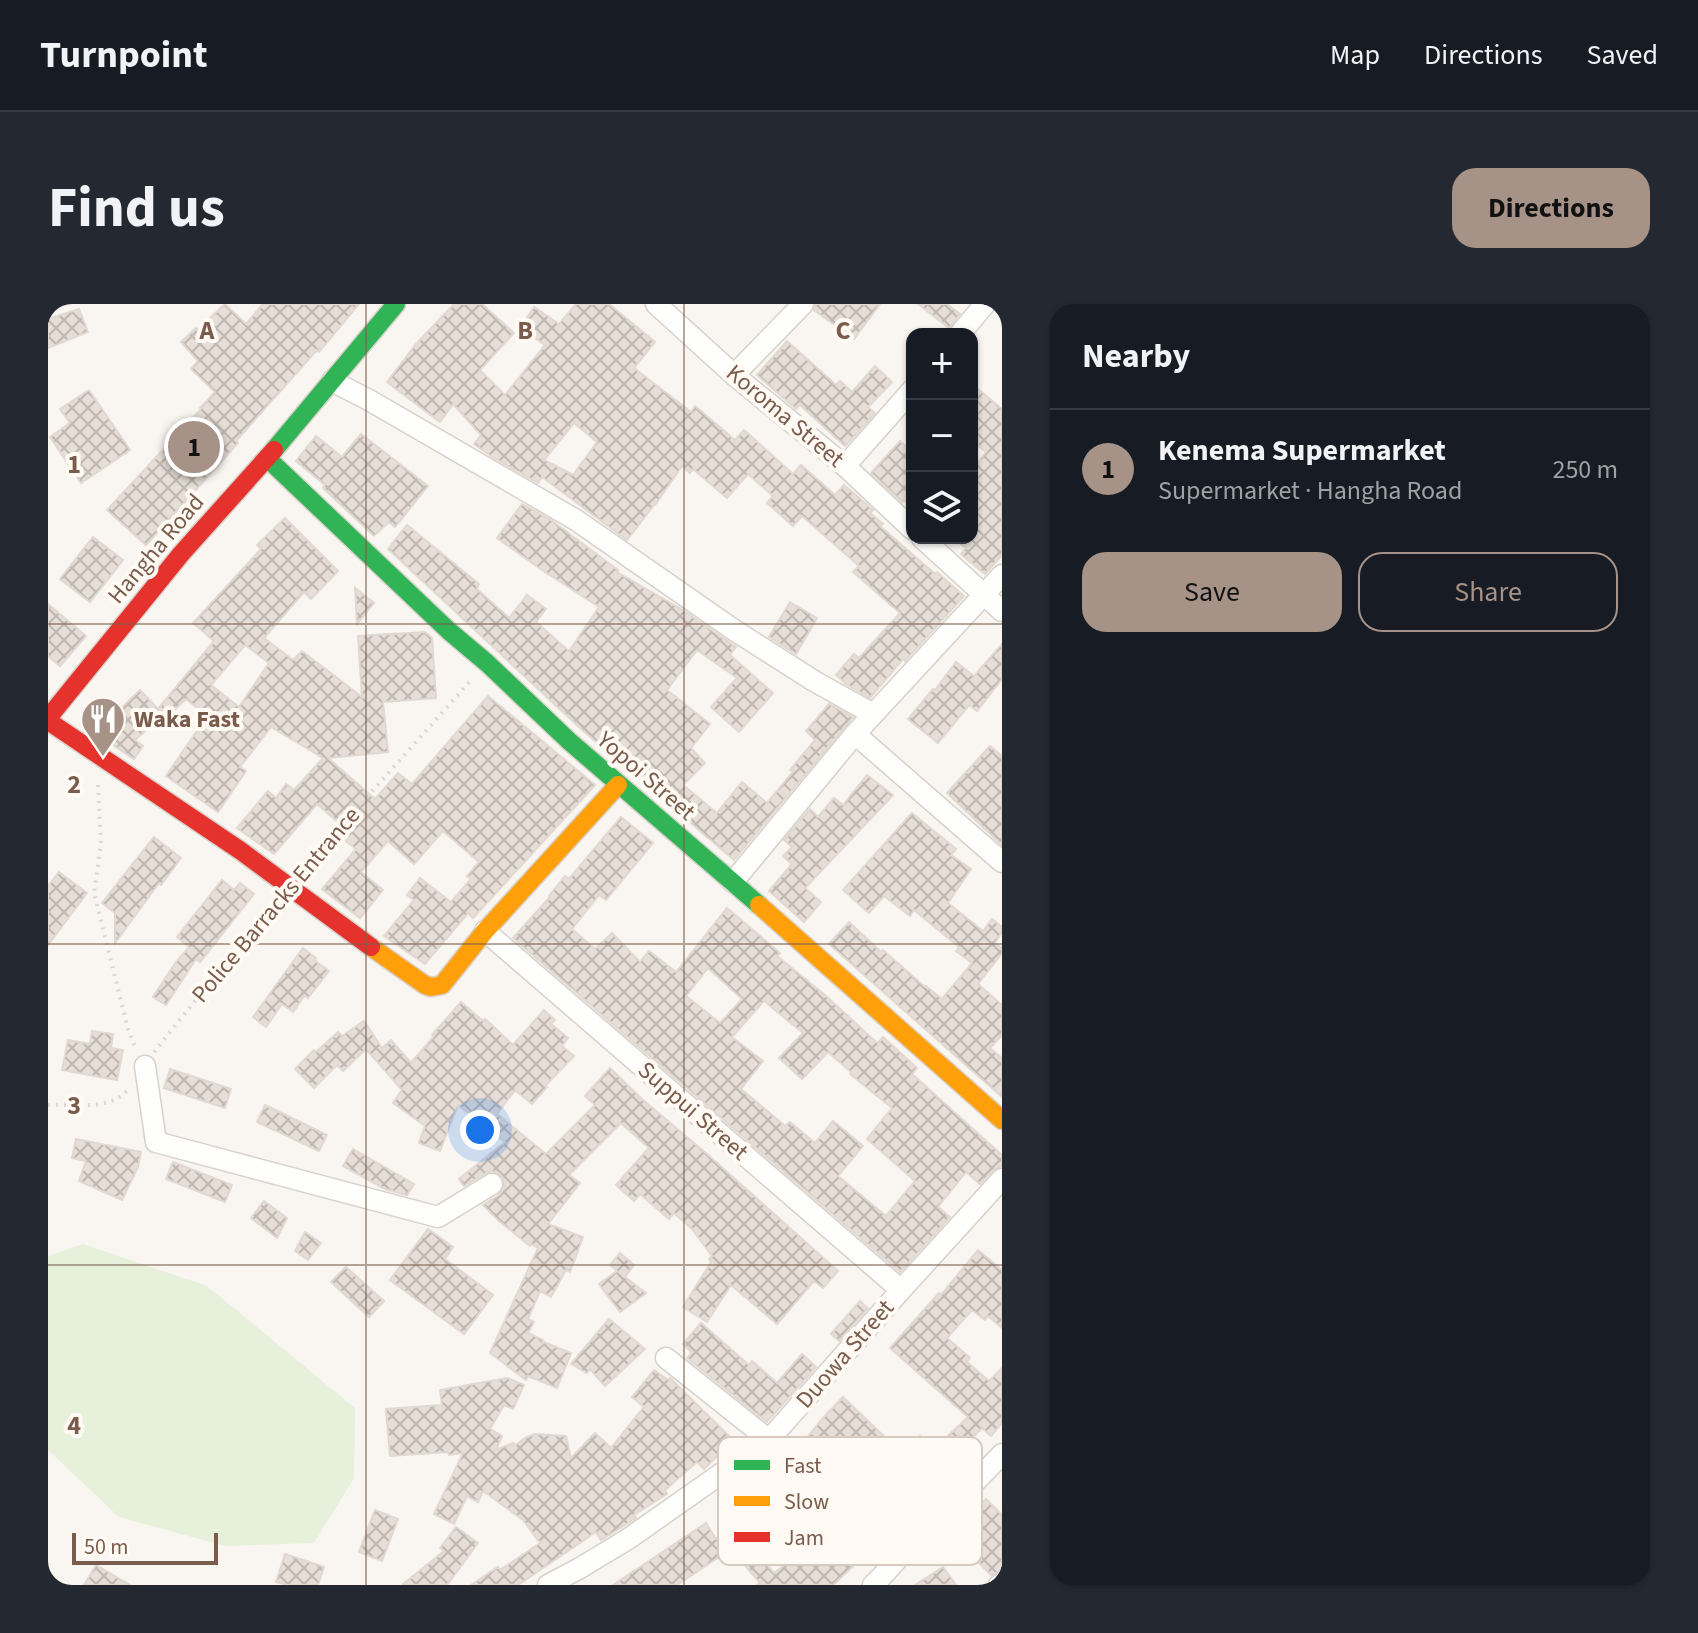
<!DOCTYPE html>
<html lang="en">
<head>
<meta charset="utf-8">
<style>
	:root { --surface:#171b24; --page:#242831; --text:#f1f3f6; --muted:#9ea1a6; --line:#363941; --accent:#a69286 }
	body { margin:0; font-family:"Source Sans 3",sans-serif; background:var(--page); color:var(--text) }
	.controls { position:absolute; right:24px; top:24px; display:grid; overflow:hidden; border-radius:16px; box-shadow:0 2px 6px #0004 }
	.controls button { width:72px; height:72px; display:grid; place-items:center; padding:0; border:0; border-bottom:2px solid var(--line); background:var(--surface); color:var(--text); font:40px sans-serif }
	.scale { position:absolute; left:24px; bottom:20px; width:146px; box-sizing:border-box; padding-left:8px; border:4px solid #7a5c4d; border-top:0; font-size:22px; line-height:28px; white-space:nowrap; color:#7a5c4d; -webkit-text-stroke:6px #fffaf3; paint-order:stroke }
	.you { position:absolute; left:432px; top:826px; width:28px; height:28px; margin:-20px; border:6px solid #fff; border-radius:50%; background:#1a73e8; box-shadow:0 0 0 12px #1a73e833 }
	.badge { display:grid; place-items:center; width:52px; height:52px; border-radius:50%; background:var(--accent); color:#111; font-size:26px; font-weight:700 }
	.pin { position:absolute; translate:-50% -50%; border:4px solid #fff; box-shadow:0 2px 8px #0006 }
	.list { margin:0; padding:0; list-style:none }
	h2 { display:flex; justify-content:space-between; align-items:center; height:104px; margin:0; padding:0 32px; font-size:34px }
	h2 small { font-size:26px; font-weight:400; color:var(--muted) }
	.list li { display:grid; grid-template-columns:52px 1fr auto; gap:24px; align-items:center; box-sizing:border-box; height:120px; padding:0 32px; border-top:2px solid var(--line) }
	.list b { display:block; font-size:30px; white-space:nowrap }
	.list p { margin:0; font-size:26px; white-space:nowrap; color:var(--muted) }
	.list em { font-size:26px; font-style:normal; color:var(--muted) }
	.actions { display:flex; gap:16px; padding:24px 32px }
	.actions a { flex:1; padding:18px 0; border:2px solid var(--accent); border-radius:24px; text-align:center; font-size:28px; color:var(--accent) }
	.actions .main { background:var(--accent); color:#111 }
	.icon { flex:none; width:44px; height:44px; fill:none; stroke:currentColor; stroke-width:2; stroke-linecap:round; stroke-linejoin:round }
	.map { position:relative; flex:none; width:954px; height:1281px; overflow:hidden; border-radius:24px }
	header { display:flex; align-items:center; gap:48px; box-sizing:border-box; height:112px; padding:0 40px; background:var(--surface); border-bottom:2px solid var(--line) }
	header strong { font-size:38px }
	nav { display:flex; gap:44px; margin-inline-start:auto; font-size:28px }
	.intro { display:flex; align-items:center; justify-content:space-between; box-sizing:border-box; height:192px; padding:0 48px }
	h1 { margin:0; font-size:56px }
	.button { padding:20px 36px; border-radius:24px; background:var(--accent); color:#111; font-size:28px; font-weight:700 }
	main { display:flex; gap:48px; padding:0 48px }
	aside { flex:1; background:var(--surface); border-radius:24px; box-shadow:0 2px 6px #0004 }
	.map>svg:first-child { display:block }
	.grass { fill:#e7f0db }
	.building { fill:url(#building-cross-hatch); stroke:#e2d8d2; stroke-width:2; fill-rule:evenodd }
	.lines { fill:none; stroke-linecap:round; stroke-linejoin:round }
	.street-casing { stroke:#d7d1cb; stroke-width:23 }
	.fast-casing { stroke:#d9d2cb; stroke-width:21 }
	.slow-casing { stroke:#d9d2cb; stroke-width:21 }
	.jam-casing { stroke:#d9d2cb; stroke-width:21 }
	.path { stroke:#dcd5d0; stroke-width:4; stroke-dasharray:2 6; stroke-linecap:butt }
	.street { stroke:#fefefd; stroke-width:20 }
	.fast { stroke:#30b455; stroke-width:18 }
	.slow { stroke:#ff9f0a; stroke-width:18 }
	.jam { stroke:#e5322d; stroke-width:18 }
	.grid { fill:none; stroke:#7a5c4d; stroke-width:2; stroke-opacity:0.55 }
	.labels { text-anchor:middle; dominant-baseline:central; stroke-width:8; stroke-linejoin:round; paint-order:stroke }
	.street-label { font-size:24px; fill:#7a5c4d; stroke:#fffaf3 }
	.poi-label { font-size:24px; font-weight:bold; fill:#7a5c4d; stroke:#fffaf3; text-anchor:start }
	.key { fill:#fffaf3; stroke:#d7cbc1; stroke-width:2 }
	.key-label { font-size:22px; fill:#7a5c4d }
	.grid-label { font-size:26px; text-anchor:middle; font-weight:bold; fill:#7a5c4d; stroke:#fffaf3; stroke-width:8; stroke-linejoin:round; paint-order:stroke }
</style>
</head>
<body>
<header>
<strong>Turnpoint</strong>
<nav><a>Map</a><a>Directions</a><a>Saved</a></nav>
</header>
<div class="intro"><h1>Find us</h1><a class="button">Directions</a></div>
<main>
<div class="map">
<svg width="954" height="1281" viewBox="0 0 954 1281">
	<defs>
		<pattern id="building-cross-hatch" width="8" height="8" patternUnits="userSpaceOnUse" patternTransform="scale(2)"><rect width="8" height="8" fill="#e6ded7"/><path d="M0 0l8 8M0 8l8-8" fill="none" stroke="#bfb7b1"/></pattern>
	</defs>
	<rect width="100%" height="100%" fill="#f9f5f0"/>
	<polygon class="grass" points="35,940 159,982 307,1104 306,1174 266,1239 177,1242 71,1213 0,1146 0,952"/>
	<g class="building">
		<polygon points="177,0 198,20 215,0 311,0 271,48 269,46 188,137 190,139 98,241 59,206 153,105 152,104 167,88 143,65 150,57 133,38 148,24 149,26"/>
		<path d="M406 0H434L466 29 432 66 457 91 497 41 472 24 486 3 511 20 528 0H561L607 38 586 64 643 108 647 102 687 136 696 126 745 170 753 161 787 191 796 181 825 206 822 209 835 220 832 222 887 270 889 268 916 292 857 357 855 355 822 394 798 380 788 371 806 350 811 354 852 309 805 268 811 262 754 212 745 222 719 199 725 192 700 170 679 194 645 165 642 169 634 162 607 201H606L579 236 494 173 490 179 443 152 426 140 433 131 405 100 392 118 339 78 368 40ZM526 119 549 138 525 171 496 156Z"/>
		<polygon points="768,0 832,0 806,35 766,6"/>
		<polygon points="870,0 899,0 912,10 901,24"/>
		<polygon points="31,5 40,28 0,44 0,15"/>
		<polygon points="739,37 788,81 792,77 804,88 827,62 844,78 820,103 827,109 797,142 752,101 748,105 709,71"/>
		<polygon points="924,80 954,105 954,251 937,270 913,250 918,244 905,234 924,234 924,166 938,148 924,136"/>
		<polygon points="41,86 82,146 33,179 2,133 22,119 12,105"/>
		<polygon points="313,130 380,182 347,223 341,218 326,232 275,184 277,181 248,157 268,132 294,153"/>
		<polygon points="852,137 864,148 864,203 855,196 854,198 823,169"/>
		<polygon points="474,200 503,216 570,266 569,268 633,305 688,343 682,351 725,389 691,428 663,403 689,374 649,346 619,386 662,420 643,444 657,459 635,481 669,509 694,478 719,499 745,468 742,466 767,436 758,427 781,400 805,413 686,556 532,424 340,245 359,221 431,280 429,285 461,314 479,291 498,305 488,318 521,347 551,303 494,266 449,234"/>
		<path d="M237 214 290 267 263 295 256 288 216 334 245 356 254 347 314 393 310 332 377 328 384 334 388 394 335 398 340 448 280 454 327 495 350 469 364 480 440 392 547 481 425 614 420 609 377 660 336 632 366 596 359 591 372 574 403 598 423 575 419 572 431 558 395 527 366 560 340 537 313 568 335 586 312 614 274 585 308 545 294 534 300 527 269 500 226 550 189 524 220 487 228 494 238 480 246 486 275 454 223 423 192 463 198 467 170 508 118 472 159 412 138 395 111 421 107 418 87 436 95 442 86 455 47 429 56 415 59 418 92 386 110 405 166 337 145 319 213 245 209 241ZM197 341 221 359 191 403 163 381Z"/>
		<polygon points="45,233 75,256 42,298 12,275"/>
		<polygon points="307,284 326,299 309,320"/>
		<polygon points="742,298 769,314 748,350 721,333"/>
		<polygon points="0,300 38,332 12,362 0,352"/>
		<polygon points="954,340 954,375 929,407 921,401 890,439 860,415 885,385 887,386 908,358 926,372"/>
		<polygon points="942,442 954,452 954,541 899,489"/>
		<polygon points="819,471 845,491 757,584 773,598 756,618 721,587 744,560 735,552 744,543 736,536 762,505 770,513 786,494 795,501"/>
		<polygon points="864,509 908,545 903,551 923,565 900,599 935,627 944,615 954,623 954,628 947,639 954,644 954,649 930,680 954,701 954,731 942,744 954,754 954,793 781,640 801,618 833,648 835,646 877,683 878,682 894,695 924,659 908,647 911,643 866,606 862,612 836,592 821,609 795,586"/>
		<path d="M573 513 605 539 558 596 551 591 524 625 547 645 564 629 592 658 601 647 628 668 679 604 732 649 729 652 777 691 828 738 830 739 835 733 869 764 864 770 954 851V862L945 866 932 880 918 868 890 903 902 913 852 968 465 634 502 593 501 592 517 572 521 575ZM660 664 694 695 672 719 638 692ZM716 697 755 729 731 754 754 775 780 748 803 768 802 770 844 804 819 835 867 877 838 912 790 872 815 842 785 817 767 839 742 818 737 822 693 785 715 757 684 733Z"/>
		<polygon points="106,533 133,554 113,581 111,579 67,639 67,609 54,599"/>
		<polygon points="11,568 39,589 0,641 0,582"/>
		<polygon points="174,576 186,586 192,579 206,590 152,658 148,655 118,701 105,693 128,658 141,643 129,633"/>
		<polygon points="255,644 268,654 266,656 281,667 260,694 257,691 245,708 234,700 218,723 205,713"/>
		<polygon points="413,698 435,717 437,715 465,741 496,706 507,716 503,720 520,734 514,742 526,752 497,782 499,783 484,800 467,786 449,810 498,850 547,801 537,792 562,764 595,796 659,850 790,967 775,984 766,977 729,1020 683,981 659,1018 635,1003 663,958 661,955 664,952 644,925 626,909 621,915 592,890 586,897 568,881 601,844 573,819 521,871 532,879 500,920 535,933 522,968 518,966 503,993 492,987 480,1015 486,1018 480,1029 495,1036 494,1040 496,1038 523,1049 509,1084 480,1072 478,1076 442,1049 490,944 483,940 482,942 451,917 435,901 451,891 456,885 455,874 451,869 444,867 438,869 416,882 411,875 457,838 410,801 392,847 371,839 377,822 345,799 354,786 318,745 295,767 289,761 266,784 247,765 266,746 268,748 290,728 294,732 316,717 334,744 343,736 363,759 386,732 384,731"/>
		<polygon points="44,727 65,730 63,744 75,746 69,776 14,766 20,736 42,740"/>
		<polygon points="122,765 183,785 177,804 116,784"/>
		<polygon points="217,801 279,831 271,847 209,818"/>
		<polygon points="28,835 93,848 90,863 74,896 31,877 38,857 24,854"/>
		<polygon points="305,845 366,880 359,891 337,885 295,862"/>
		<polygon points="125,858 184,881 177,898 118,875"/>
		<polygon points="216,897 239,914 229,934 203,914"/>
		<polygon points="380,925 405,943 397,955 445,991 416,1030 342,976"/>
		<polygon points="257,928 273,939 260,956 247,947"/>
		<polygon points="930,946 954,966 954,1024 940,1012 937,1016 924,1006 899,1034 922,1054 919,1058 941,1077 954,1064 954,1119 943,1132 934,1124 887,1172 859,1147 872,1132 886,1145 920,1113 842,1044 891,989 893,991"/>
		<polygon points="572,949 586,961 577,973 598,989 572,1008 551,980 569,967 562,961"/>
		<polygon points="298,963 336,997 321,1013 283,978"/>
		<polygon points="812,997 820,1004 791,1037 783,1030"/>
		<polygon points="561,1015 597,1045 557,1082 542,1065 539,1069 523,1060"/>
		<polygon points="653,1019 701,1061 704,1057 729,1079 754,1050 768,1063 719,1118 639,1054 644,1049 635,1040"/>
		<polygon points="606,1066 620,1076 622,1074 685,1136 656,1165 649,1158 617,1186 619,1190 586,1211 588,1214 553,1236 548,1228 470,1281 423,1281 450,1263 452,1266 492,1239 475,1216 435,1187 430,1198 419,1192 406,1220 386,1210 415,1149 401,1151 400,1148 342,1152 338,1105 394,1101 392,1086 459,1074 476,1081 465,1105 456,1101 442,1125 454,1132 448,1146 465,1139 468,1141 477,1134 487,1130 518,1132 523,1154 547,1129 563,1144 596,1103 584,1093"/>
		<polygon points="795,1093 842,1138 822,1159 805,1143 780,1173 750,1145 775,1114"/>
		<polygon points="938,1195 954,1211 954,1267 943,1271 902,1229"/>
		<polygon points="748,1196 770,1219 757,1232 773,1259 800,1234 817,1251 785,1281 709,1281 712,1279 683,1245 629,1281 565,1281 658,1219 668,1235 683,1224 689,1224 726,1269 751,1250 722,1221"/>
		<polygon points="327,1206 350,1215 334,1257 311,1248"/>
		<polygon points="408,1223 430,1239 399,1281 354,1281 396,1247 392,1244"/>
		<polygon points="237,1250 276,1263 270,1281 239,1281 228,1278"/>
		<polygon points="48,1261 82,1281 36,1281"/>
		<polygon points="895,1263 908,1281 867,1281"/>
	</g>
	<g class="lines">
		<g class="street-casing">
			<g id="street">
				<polyline points="608,0 686,71 797,162 864,225"/>
				<polyline points="912,30 937,0"/>
				<polyline points="686,71 755,0"/>
				<polyline points="284,77 321,96 528,216 686,326 766,377 825,410"/>
				<polyline points="797,162 864,86"/>
				<polyline points="874,234 954,307"/>
				<polyline points="807,430 954,558"/>
				<polyline points="685,578 807,430 954,271"/>
				<polyline points="437,627 853,986"/>
				<polyline points="97,762 108,838 390,913 444,880"/>
				<polyline points="618,1054 721,1136 795,1204 853,1251"/>
				<polyline points="500,1281 532,1264 580,1235 721,1136 853,986 954,875"/>
				<path d="M825 1281C836 1271 845 1260 855 1249 888 1216 922 1184 954 1150"/>
				<polyline points="951,1281 954,1280"/>
			</g>
		</g>
		<g class="fast-casing">
			<g id="fast">
				<polyline points="226,146 348,0"/>
				<polyline points="219,154 401,327 439,359 521,437 711,601"/>
			</g>
		</g>
		<g class="slow-casing">
			<g id="slow">
				<polyline points="711,601 954,816"/>
				<polyline points="323,643 377,681 383,683 394,681 437,627 570,481"/>
			</g>
		</g>
		<g class="jam-casing">
			<g id="jam">
				<polyline points="0,414 133,250 226,146"/>
				<polyline points="0,417 193,547 323,643"/>
			</g>
		</g>
		<g class="path">
			<polyline points="50,481 53,540 46,589 80,725 88,745"/>
			<polyline points="255,565 425,374"/>
			<polyline points="106,748 226,599"/>
			<path d="M0 801C25 799 63 808 80 785"/>
		</g>
		<use href="#street" class="street"/>
		<use href="#fast" class="fast"/>
		<use href="#slow" class="slow"/>
		<use href="#jam" class="jam"/>
	</g>
	<path class="grid" d="M318 0V1281M636 0V1281M0 320H954M0 640H954M0 961H954"/>
	<defs>
		<g id="restaurant-pin" transform="scale(2.3)"><path d="M0 17L-7.5 6A9.5 9.5 0 1 1 7.5 6Z" fill="#a69286" stroke="#fffaf3"/><path d="M-5-6h1v4h1v-4h1v4h1v-4h1v5L-1.5 .5V6h-2V.5L-5-1ZM5-6V6H3V1.5H1.5Q1.5-4 5-6Z" fill="#fff"/></g>
	</defs>
	<g fill-rule="evenodd">
		<use href="#restaurant-pin" x="55" y="415"/>
	</g>
	<g class="labels">
		<g class="street-label">
			<text transform="translate(737 112) rotate(40)">Koroma Street</text>
			<text transform="translate(108 245) rotate(-50)">Hangha Road</text>
			<text transform="translate(598 472) rotate(41)">Yopoi Street</text>
			<text transform="translate(228 601) rotate(-50)">Police Barracks Entrance</text>
			<text transform="translate(645 807) rotate(41)">Suppui Street</text>
			<text transform="translate(797 1050) rotate(-49)">Duowa Street</text>
		</g>
		<g class="poi-label">
			<text x="86" y="415">Waka Fast</text>
		</g>
	</g>
	<rect x="670" y="1133" width="264" height="128" rx="12" class="key"/>
	<rect x="686" y="1156" width="36" height="10" fill="#30b455"/>
	<rect x="686" y="1192" width="36" height="10" fill="#ff9f0a"/>
	<rect x="686" y="1228" width="36" height="10" fill="#e5322d"/>
	<g class="key-label">
		<text x="736" y="1169">Fast</text>
		<text x="736" y="1205">Slow</text>
		<text x="736" y="1241">Jam</text>
	</g>
	<g class="grid-label">
		<text x="159" y="35">A</text>
		<text x="477" y="35">B</text>
		<text x="795" y="35">C</text>
		<text x="26" y="169">1</text>
		<text x="26" y="489">2</text>
		<text x="26" y="810">3</text>
		<text x="26" y="1130">4</text>
	</g>
</svg>
<div class="controls">
<button>+</button>
<button>−</button>
<button><svg class="icon" aria-label="layers" viewBox="0 0 24 24"><path d="M12 4l9 5-9 5-9-5zM3 14l9 5 9-5"/></svg></button>
</div>
<div class="scale">50 m</div>
<div class="you"></div>
<div class="pin badge" style="left:146px;top:143px">1</div>
</div>
<aside>
<h2>Nearby<small></small></h2>
<ul class="list">
<li><span class="badge">1</span><div><b>Kenema Supermarket</b><p>Supermarket · Hangha Road</p></div><em>250 m</em></li>
</ul>
<div class="actions"><a class="main">Save</a><a>Share</a></div>
</aside>
</main>
</body>
</html>
